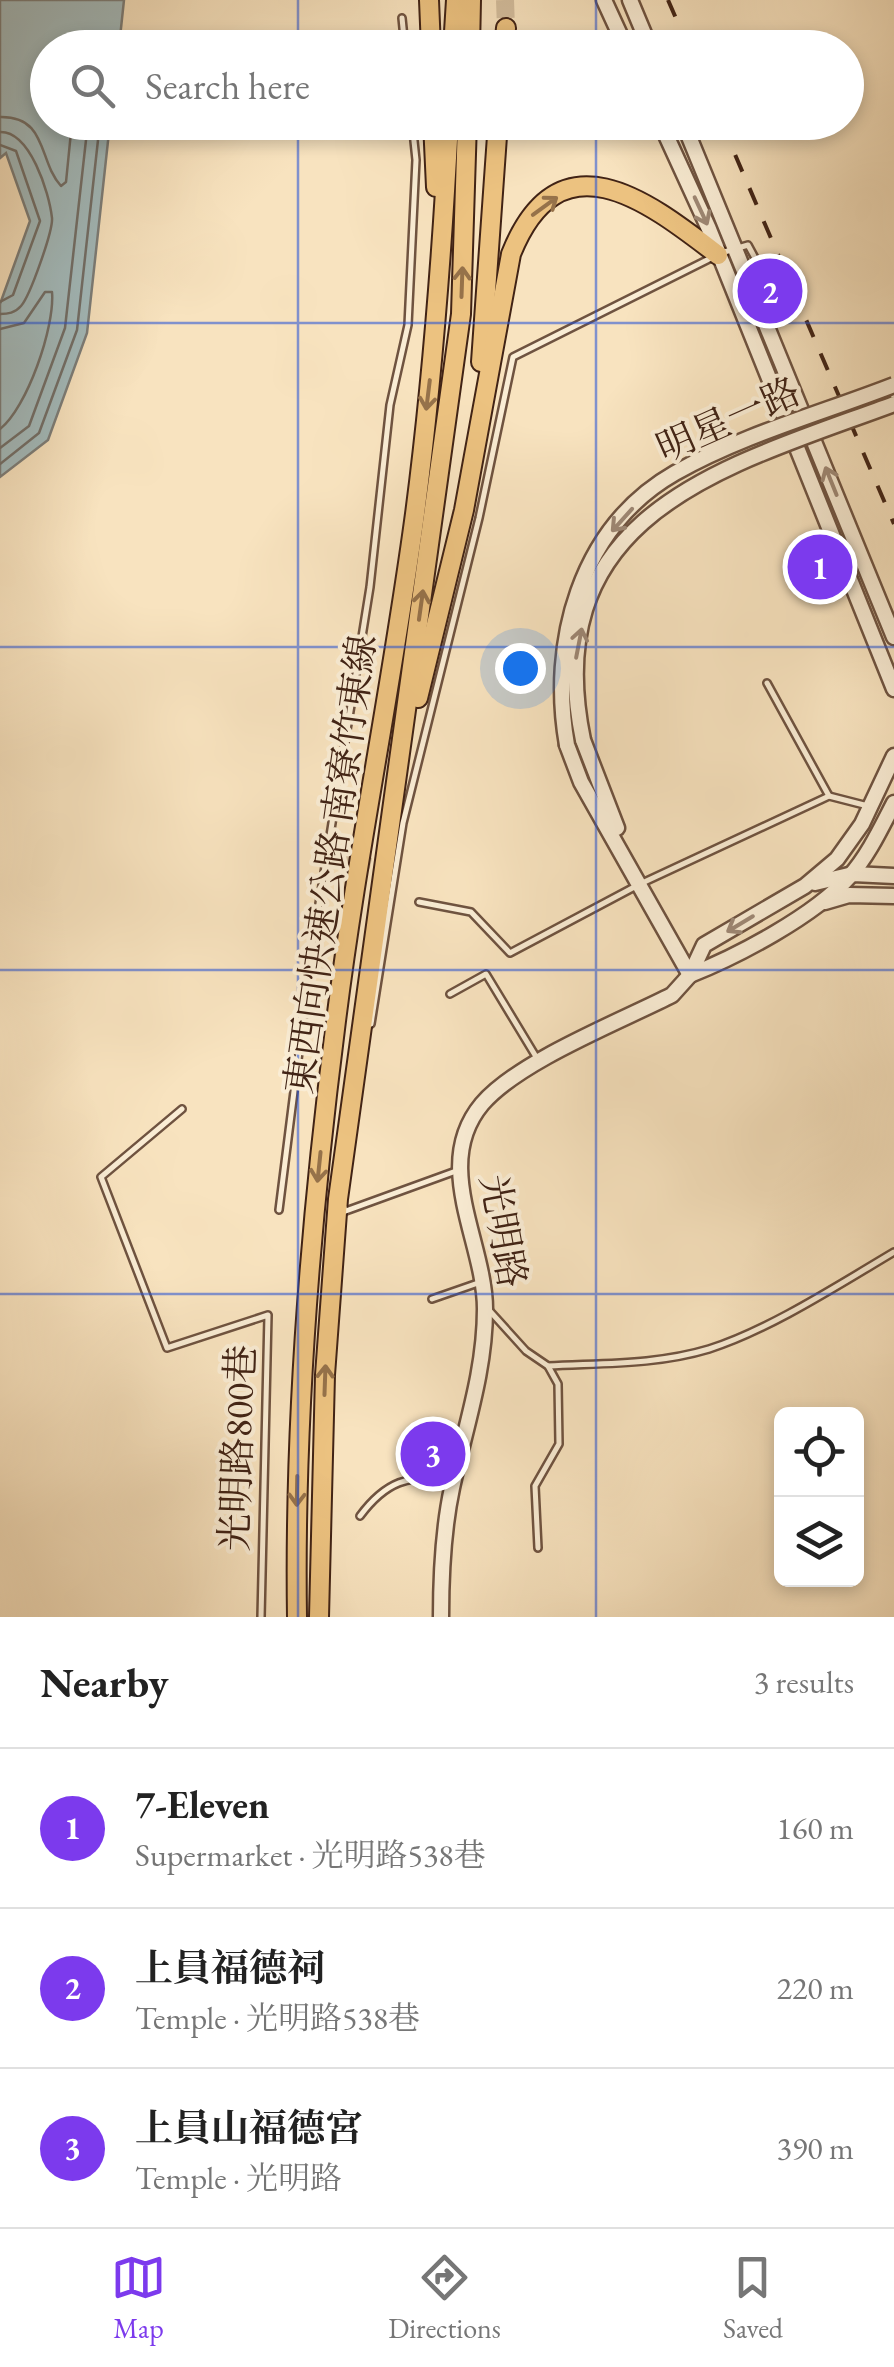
<!DOCTYPE html>
<html lang="en">
<head>
<meta charset="utf-8">
<style>
	:root { --surface:#fff; --page:#f2f2f2; --text:#222; --muted:#767676; --line:#e0e0e0; --accent:#7c3aed }
	body { margin:0; font-family:"EB Garamond","Noto Serif TC",serif; background:var(--page); color:var(--text) }
	.controls { position:absolute; right:30px; bottom:30px; display:grid; overflow:hidden; border-radius:15px; box-shadow:0 5px 15px #0003 }
	.controls button { width:90px; height:90px; display:grid; place-items:center; padding:0; border:0; border-bottom:2px solid var(--line); background:var(--surface); color:var(--text); font:50px sans-serif }
	.you { position:absolute; left:520px; top:668px; width:35px; height:35px; margin:-25px; border:8px solid #fff; border-radius:50%; background:#1a73e8; box-shadow:0 0 0 15px #1a73e833 }
	.badge { display:grid; place-items:center; width:65px; height:65px; border-radius:50%; background:var(--accent); color:#fff; font-size:32px; font-weight:700 }
	.pin { position:absolute; translate:-50% -50%; border:5px solid #fff; box-shadow:0 2px 10px #0006 }
	.list { margin:0; padding:0; list-style:none }
	h2 { display:flex; justify-content:space-between; align-items:center; height:130px; margin:0; padding:0 40px; font-size:42px }
	h2 small { font-size:32px; font-weight:400; color:var(--muted) }
	.list li { display:grid; grid-template-columns:65px 1fr auto; gap:30px; align-items:center; box-sizing:border-box; height:160px; padding:0 40px; border-top:2px solid var(--line) }
	.list b { display:block; font-size:38px; white-space:nowrap }
	.list p { margin:0; font-size:32px; white-space:nowrap; color:var(--muted) }
	.list em { font-size:32px; font-style:normal; color:var(--muted) }
	.icon { flex:none; width:55px; height:55px; fill:none; stroke:currentColor; stroke-width:2; stroke-linecap:round; stroke-linejoin:round }
	.map { position:relative; flex:none; width:894px; height:1617px; overflow:hidden }
	.search { position:absolute; background:var(--surface); box-shadow:0 5px 15px #0003; left:30px; right:30px; top:30px; height:110px; display:flex; align-items:center; gap:25px; box-sizing:border-box; padding:0 35px; border-radius:55px; color:var(--muted); font-size:38px }
	.sheet { height:610px; background:var(--surface) }
	nav { display:flex; justify-content:space-around; align-items:center; box-sizing:border-box; height:140px; border-top:2px solid var(--line); background:var(--surface); font-size:28px; color:var(--muted) }
	nav a { display:grid; justify-items:center; gap:5px }
	nav .on { color:var(--accent) }
	.map>svg:first-child { display:block }
	.water { fill:#a3bbbd; stroke:#7c7e7a; stroke-width:2.5 }
	.lines { fill:none; stroke-linecap:round; stroke-linejoin:round }
	.shore { stroke:#726f69; stroke-width:2.5 }
	.minor-tunnel { stroke:#d3bd9d; stroke-width:11; stroke-dasharray:11 5.5; stroke-linecap:butt }
	.trunk-tunnel { stroke:#d3bd9d; stroke-width:18; stroke-dasharray:18 9; stroke-linecap:butt }
	.service-casing { stroke:#6f5340; stroke-width:10 }
	.tertiary-casing { stroke:#6f5340; stroke-width:19 }
	.trunk-casing { stroke:#412315; stroke-width:22 }
	.service { stroke:#faedd5; stroke-width:5 }
	.tertiary { stroke:#faedd5; stroke-width:14 }
	.trunk { stroke:#ecc280; stroke-width:18 }
	.rail { stroke:#412315; stroke-width:4; stroke-dasharray:18 18; stroke-linecap:butt }
	.tertiary-bridge-casing { stroke:#6f5340; stroke-width:19; stroke-linecap:butt }
	.tertiary-bridge { stroke:#faedd5; stroke-width:14 }
	.oneway { stroke:#96724a }
	.oneway2 { stroke:#9e8875 }
	.grid { fill:none; stroke:#1d4ed8; stroke-width:2.5; stroke-opacity:0.55 }
	.labels { text-anchor:middle; dominant-baseline:central; stroke-width:8; stroke-linejoin:round; paint-order:stroke }
	.street-label { font-size:38px; fill:#412315; stroke:#faedd5 }
</style>
</head>
<body>
<div class="map">
<svg width="894" height="1617" viewBox="0 0 894 1617">
	<rect width="100%" height="100%" fill="#f8e3bf"/>
	<filter id="stains"><feTurbulence type="fractalNoise" baseFrequency=".002" numOctaves="4"/><feColorMatrix values="0 0 0 0 .2 0 0 0 0 .09 0 0 0 0 .02 0 0 0 .5 -.17"/></filter>
	<radialGradient id="worn" r=".72"><stop offset=".6" stop-color="#630" stop-opacity="0"/><stop offset="1" stop-color="#630" stop-opacity=".3"/></radialGradient>
	<polygon class="water" points="0,0 124,0 119,47 48,48 48,122 110,123 87,333 48,440 0,477 0,304 30,221 6,153 0,158"/>
	<g class="lines">
		<g class="shore">
			<path d="M0 117C48 116 38 161 61 186L66 182 72 122"/>
			<path d="M0 132C30 131 49 192 52 218 53 231 30 296 21 306 15 313 8 314 0 314"/>
			<polyline points="0,145 16,151 40,221 13,295 0,302"/>
			<path d="M0 329 24 323 45 292H52C55 327 27 408 0 429"/>
			<polyline points="0,448 29,426 65,328 88,122"/>
			<polyline points="0,464 39,433 77,330 100,122"/>
		</g>
		<polyline class="minor-tunnel" points="328,854 387,867"/>
		<polyline class="trunk-tunnel" points="505,0 506,28"/>
		<g class="service-casing">
			<g id="service">
				<polyline points="402,18 405,48"/>
				<polyline points="721,253 748,245 762,271"/>
				<polyline points="865,405 894,394"/>
				<polyline points="767,683 829,796"/>
				<polyline points="419,902 471,912 510,953 640,884 829,796 868,806"/>
				<polyline points="450,994 486,974 538,1060"/>
				<polyline points="371,1024 403,823 479,518 513,357 711,258"/>
				<polyline points="182,1109 101,1177 167,1348 268,1315 261,1617"/>
				<polyline points="344,1208 343,1212 456,1171"/>
				<polyline points="279,1210 313,941 370,587 390,405 408,325 416,160 412,122"/>
				<polyline points="432,1299 478,1283"/>
				<polyline points="488,1309 526,1351 548,1366 558,1384 559,1444 535,1486 538,1548"/>
				<path d="M548 1366C602 1363 656 1365 709 1349 769 1330 840 1284 894 1252"/>
				<path d="M360 1516C386 1481 408 1475 451 1478"/>
			</g>
		</g>
		<g class="tertiary-casing">
			<g id="tertiary">
				<polyline points="604,0 626,48"/>
				<polyline points="630,0 650,48"/>
				<polyline points="660,122 709,229 894,689"/>
				<polyline points="683,122 894,637"/>
				<polyline points="583,740 617,828"/>
				<polyline points="567,745 581,782 690,975"/>
				<polyline points="815,883 853,874 894,876"/>
				<polyline points="825,902 849,895 894,896"/>
				<path d="M690 975C738 956 814 916 849 877 868 856 881 828 894 803"/>
				<path d="M441 1617C441 1575 443 1530 452 1488 465 1428 485 1372 485 1309 485 1242 431 1165 482 1104 519 1061 619 1022 672 995L690 975 704 945 805 886 837 859 862 824 894 756"/>
			</g>
		</g>
		<g class="trunk-casing">
			<g id="trunk">
				<polyline points="429,0 431,48"/>
				<polyline points="453,48 456,0"/>
				<polyline points="470,48 471,0"/>
				<polyline points="504,48 506,28"/>
				<polyline points="433,122 436,187"/>
				<polyline points="481,362 498,122"/>
				<path d="M418 698 464 510 511 254C560 131 650 203 718 255"/>
				<path d="M297 1617C294 1420 310 1225 335 1029 356 857 392 686 415 514 432 384 442 254 449 122"/>
				<polyline points="319,1617 325,1375 338,1199 461,314 467,122"/>
			</g>
		</g>
		<use href="#service" class="service"/>
		<use href="#tertiary" class="tertiary"/>
		<use href="#trunk" class="trunk"/>
		<g class="rail">
			<polyline points="668,0 689,48"/>
			<polyline points="721,122 894,524"/>
		</g>
		<g class="tertiary-bridge-casing">
			<g id="tertiary-bridge">
				<path d="M583 740C536 512 727 466 894 404"/>
				<path d="M567 745C549 643 579 528 675 473 742 435 822 413 894 385"/>
			</g>
		</g>
		<use href="#tertiary-bridge" class="tertiary-bridge"/>
	</g>
	<defs><path id="oneway-shaft" d="M-6 0H5M1.5-3L5.5 0L1.5 3" fill="none" stroke-width="1.6" stroke-linecap="round" stroke-linejoin="round" transform="scale(2.5)"/></defs>
	<g class="oneway">
		<use href="#oneway-shaft" transform="translate(545 206) rotate(-36)"/>
		<use href="#oneway-shaft" transform="translate(462 282) rotate(-88)"/>
		<use href="#oneway-shaft" transform="translate(428 395) rotate(97)"/>
		<use href="#oneway-shaft" transform="translate(421 605) rotate(-82)"/>
		<use href="#oneway-shaft" transform="translate(319 1167) rotate(96)"/>
		<use href="#oneway-shaft" transform="translate(325 1380) rotate(-88)"/>
		<use href="#oneway-shaft" transform="translate(297 1491) rotate(91)"/>
	</g>
	<g class="oneway2">
		<use href="#oneway-shaft" transform="translate(701 211) rotate(65)"/>
		<use href="#oneway-shaft" transform="translate(831 481) rotate(-112)"/>
		<use href="#oneway-shaft" transform="translate(622 520) rotate(132)"/>
		<use href="#oneway-shaft" transform="translate(579 643) rotate(-79)"/>
		<use href="#oneway-shaft" transform="translate(740 924) rotate(149)"/>
	</g>
	<path class="grid" d="M298 0V48M596 0V48M298 122V1617M596 122V1617M0 323H894M0 647H894M0 970H894M0 1294H894"/>
	<g class="labels">
		<g class="street-label">
			<text transform="translate(728 419) rotate(-24)">明星一路</text>
			<text transform="translate(330 864) rotate(-82)">東西向快速公路 南寮竹東線</text>
			<text transform="translate(504 1231) rotate(80)">光明路</text>
			<text transform="translate(237 1448) rotate(-88)">光明路800巷</text>
		</g>
	</g>
	<rect width="100%" height="100%" filter="url(#stains)"/>
	<rect width="100%" height="100%" fill="url(#worn)"/>
</svg>
<div class="controls">
<button><svg class="icon" aria-label="locate" viewBox="0 0 24 24"><circle cx="12" cy="12" r="6"/><path d="M12 2v4M12 18v4M2 12h4M18 12h4"/></svg></button>
<button><svg class="icon" aria-label="layers" viewBox="0 0 24 24"><path d="M12 4l9 5-9 5-9-5zM3 14l9 5 9-5"/></svg></button>
</div>
<div class="you"></div>
<div class="pin badge" style="left:820px;top:567px">1</div>
<div class="pin badge" style="left:770px;top:291px">2</div>
<div class="pin badge" style="left:433px;top:1454px">3</div>
<div class="search"><svg class="icon" aria-label="search" viewBox="0 0 24 24"><circle cx="10" cy="10" r="6"/><path d="M15 15l6 6"/></svg>Search here</div>
</div>
<section class="sheet">
<h2>Nearby<small>3 results</small></h2>
<ul class="list">
<li><span class="badge">1</span><div><b>7-Eleven</b><p>Supermarket · 光明路538巷</p></div><em>160 m</em></li>
<li><span class="badge">2</span><div><b>上員福德祠</b><p>Temple · 光明路538巷</p></div><em>220 m</em></li>
<li><span class="badge">3</span><div><b>上員山福德宮</b><p>Temple · 光明路</p></div><em>390 m</em></li>
</ul>
</section>
<nav>
<a class="on"><svg class="icon" aria-label="map" viewBox="0 0 24 24"><path d="M3 6l6-2 6 2 6-2v14l-6 2-6-2-6 2zM9 4v14M15 6v14"/></svg>Map</a>
<a><svg class="icon" aria-label="directions" viewBox="0 0 24 24"><path d="M12 3l9 9-9 9-9-9zM9 14v-3h6M13 9l2 2-2 2"/></svg>Directions</a>
<a><svg class="icon" aria-label="saved" viewBox="0 0 24 24"><path d="M7 4h10v16l-5-4-5 4z"/></svg>Saved</a>
</nav>
</body>
</html>
